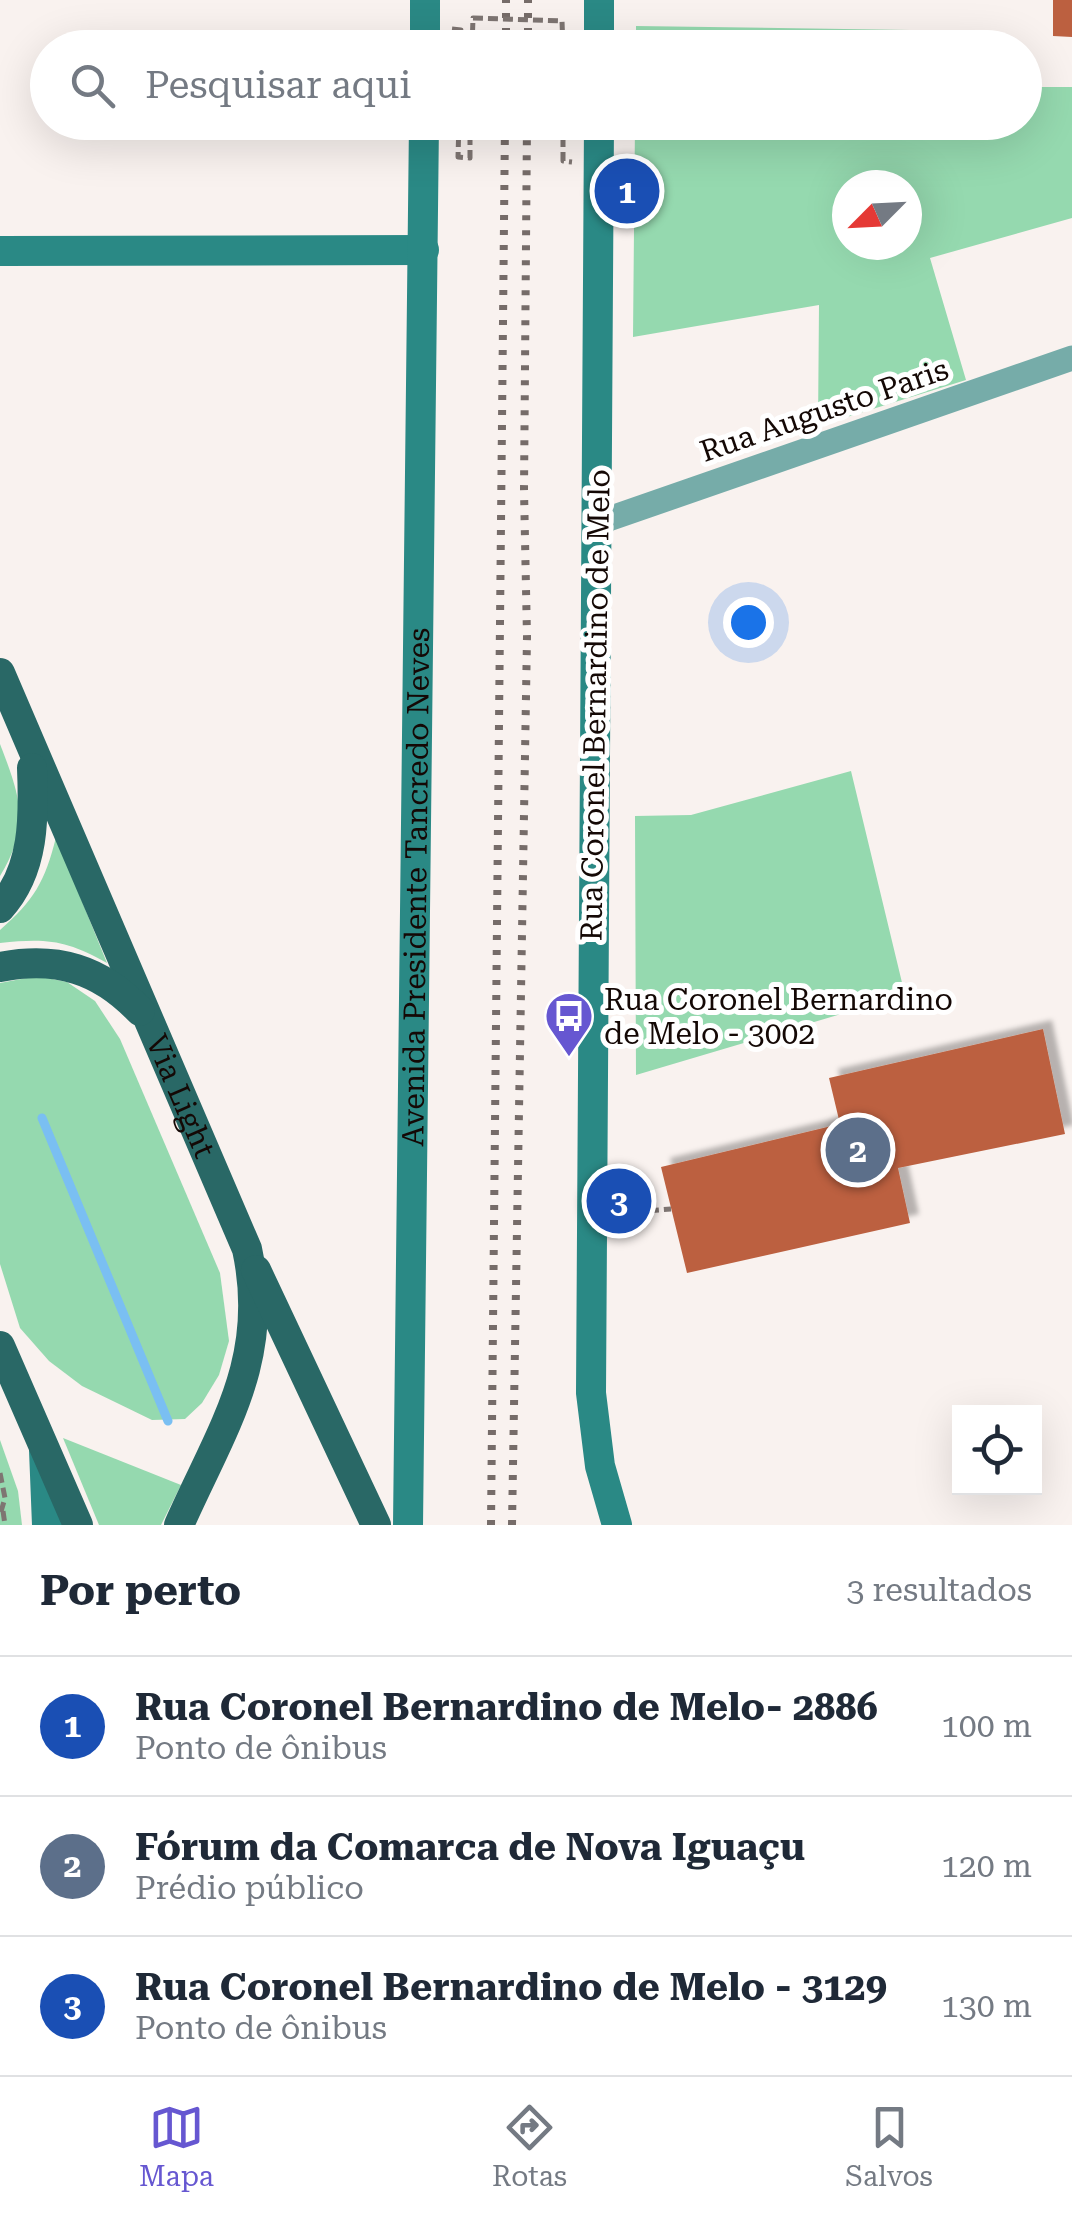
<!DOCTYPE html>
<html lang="pt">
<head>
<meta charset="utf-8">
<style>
	:root { --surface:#fff; --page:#f2f2f3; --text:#1f2937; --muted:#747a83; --line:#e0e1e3; --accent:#6657d1 }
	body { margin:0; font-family:"Roboto Serif",serif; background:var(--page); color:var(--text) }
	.controls { position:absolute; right:30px; bottom:30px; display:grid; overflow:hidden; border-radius:0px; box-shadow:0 10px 40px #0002 }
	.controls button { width:90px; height:90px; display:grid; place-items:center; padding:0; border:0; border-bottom:2px solid var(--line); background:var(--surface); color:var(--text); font:50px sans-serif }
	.compass { position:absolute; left:832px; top:170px; width:90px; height:90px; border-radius:50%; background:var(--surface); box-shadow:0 10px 40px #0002; rotate:246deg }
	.you { position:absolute; left:748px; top:622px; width:35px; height:35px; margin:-25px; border:8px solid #fff; border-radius:50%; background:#1a73e8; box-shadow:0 0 0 15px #1a73e833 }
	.badge { display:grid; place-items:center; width:65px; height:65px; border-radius:50%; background:var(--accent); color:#fff; font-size:32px; font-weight:700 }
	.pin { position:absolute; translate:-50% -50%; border:5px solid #fff; box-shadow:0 2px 10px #0006 }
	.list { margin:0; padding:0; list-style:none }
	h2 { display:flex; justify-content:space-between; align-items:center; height:130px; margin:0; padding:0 40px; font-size:42px }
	h2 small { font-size:32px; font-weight:400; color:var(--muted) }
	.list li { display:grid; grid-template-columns:65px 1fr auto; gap:30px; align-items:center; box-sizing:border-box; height:140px; padding:0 40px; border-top:2px solid var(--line) }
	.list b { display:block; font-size:38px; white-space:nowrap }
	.list p { margin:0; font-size:32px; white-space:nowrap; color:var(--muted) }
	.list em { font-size:32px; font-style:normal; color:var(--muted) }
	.icon { flex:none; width:55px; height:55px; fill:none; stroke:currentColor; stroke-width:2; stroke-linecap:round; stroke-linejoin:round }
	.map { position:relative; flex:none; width:1072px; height:1525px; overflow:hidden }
	.search { position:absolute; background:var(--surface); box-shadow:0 10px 40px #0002; left:30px; right:30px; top:30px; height:110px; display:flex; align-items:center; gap:25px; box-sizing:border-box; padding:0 35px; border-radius:55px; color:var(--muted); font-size:38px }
	.sheet { height:550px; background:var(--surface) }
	nav { display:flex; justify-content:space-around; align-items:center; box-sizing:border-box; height:140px; border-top:2px solid var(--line); background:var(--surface); font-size:28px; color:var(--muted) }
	nav a { display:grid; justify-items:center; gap:5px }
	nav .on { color:var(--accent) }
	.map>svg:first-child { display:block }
	.green { fill:#95d9af; fill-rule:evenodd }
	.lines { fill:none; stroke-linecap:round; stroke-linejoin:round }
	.stream { stroke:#7abff2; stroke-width:9 }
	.building { fill:#bc6140; filter:url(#shadow) }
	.path { stroke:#7e7572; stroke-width:5; stroke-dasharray:10 5; stroke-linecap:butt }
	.street { stroke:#76aca9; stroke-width:25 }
	.secondary { stroke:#2a8985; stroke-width:30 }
	.primary { stroke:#296866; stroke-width:30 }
	.rail { stroke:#766c69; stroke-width:8; stroke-dasharray:5 10; stroke-linecap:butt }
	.path-bridge { stroke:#7e7572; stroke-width:5; stroke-dasharray:10 5; stroke-linecap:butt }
	.labels { text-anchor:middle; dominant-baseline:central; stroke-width:10; stroke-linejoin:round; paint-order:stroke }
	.street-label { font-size:30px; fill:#140805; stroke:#fff }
	.poi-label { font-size:30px; fill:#140805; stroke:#fff; text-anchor:start }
</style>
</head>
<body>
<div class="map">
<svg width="1072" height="1525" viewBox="0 0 1072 1525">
	<defs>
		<filter id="shadow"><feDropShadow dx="9" dy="-9" stdDeviation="2.5" flood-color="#0004"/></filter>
	</defs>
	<rect width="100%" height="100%" fill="#f9f2ef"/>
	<g class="green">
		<polygon points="636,26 910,30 911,47 636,47"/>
		<path d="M1025 87H1072V218L930 258 966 380 818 426 819 305 633 337 635 123 1024 122ZM847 185H907V245H847Z"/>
		<path d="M0 744C20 796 31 825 0 876Z"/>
		<polygon points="851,771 905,995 636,1075 635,816 691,815"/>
		<path d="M56 837 107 963C66 940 47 938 0 943V930C34 900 45 882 56 837Z"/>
		<polygon points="37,976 67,982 95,1001 120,1039 220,1273 229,1341 219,1375 202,1403 185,1419 152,1420 82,1386 49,1361 20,1328 0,1264 0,983"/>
		<polygon points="63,1438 181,1485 161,1525 99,1525"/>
		<polygon points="0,1440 18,1491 22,1525 0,1525"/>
	</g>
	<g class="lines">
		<polyline class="stream" points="42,1118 168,1421"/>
	</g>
	<g class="building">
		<polygon points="1053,0 1072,0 1072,37 1053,36"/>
		<polygon points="1043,1029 1065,1134 898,1168 910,1223 687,1273 661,1167 840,1124 829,1078"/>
	</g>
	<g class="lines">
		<g class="path">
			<polyline points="452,29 461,30 460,48"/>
			<polyline points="459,122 458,157 470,158 470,122"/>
			<polyline points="563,122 563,161 572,162"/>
			<polyline points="619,1213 671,1209"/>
			<polyline points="0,1473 5,1498 0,1515"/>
			<polyline points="3,1511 5,1525"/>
		</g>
		<polyline class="street" points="597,523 1072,358"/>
		<g class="secondary">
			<polyline points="425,48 425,0"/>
			<polyline points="599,48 599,0"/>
			<polyline points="599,122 591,1393 600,1466 617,1525"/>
			<polyline points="0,251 424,250"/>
			<polyline points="44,1450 47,1525"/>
			<path id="s1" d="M408 1525 424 122"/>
		</g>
		<g class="primary">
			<path id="s2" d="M0 673 247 1249C271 1360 222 1428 179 1525"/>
			<path d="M0 908C35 870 34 816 32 768"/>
			<path d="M0 967C57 956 100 969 140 1011"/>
			<polyline points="256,1270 376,1525"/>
			<polyline points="0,1346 78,1525"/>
		</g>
		<g class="rail">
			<polyline points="506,48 506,0"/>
			<polyline points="528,48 528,0"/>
			<polyline points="491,1525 505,122"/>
			<polyline points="512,1525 527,637 524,490 527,122"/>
		</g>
		<polyline class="path-bridge" points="472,48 473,18 562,21 563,48"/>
	</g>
	<defs>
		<g id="bus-pin" transform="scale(2.5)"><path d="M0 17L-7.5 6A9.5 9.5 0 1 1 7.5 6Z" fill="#6657d1" stroke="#fff"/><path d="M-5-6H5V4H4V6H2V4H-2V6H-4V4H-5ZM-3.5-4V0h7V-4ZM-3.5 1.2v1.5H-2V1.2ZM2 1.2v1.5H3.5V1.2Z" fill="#fff"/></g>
	</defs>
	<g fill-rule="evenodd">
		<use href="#bus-pin" x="569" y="1016"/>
	</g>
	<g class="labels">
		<g class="street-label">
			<text transform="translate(824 410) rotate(-19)">Rua Augusto Paris</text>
			<text transform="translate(595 705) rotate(-89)">Rua Coronel Bernardino de Melo</text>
			<text stroke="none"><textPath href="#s1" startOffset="638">Avenida Presidente Tancredo Neves</textPath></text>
			<text stroke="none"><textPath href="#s2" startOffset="460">Via Light</textPath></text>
		</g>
		<g class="poi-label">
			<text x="604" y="999">Rua Coronel Bernardino<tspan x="604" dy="34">de Melo - 3002</tspan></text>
		</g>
	</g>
</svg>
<div class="controls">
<button><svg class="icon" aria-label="locate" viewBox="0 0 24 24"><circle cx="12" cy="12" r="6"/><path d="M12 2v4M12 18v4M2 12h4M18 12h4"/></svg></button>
</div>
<svg class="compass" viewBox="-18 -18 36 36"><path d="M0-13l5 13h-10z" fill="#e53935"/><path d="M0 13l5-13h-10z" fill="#747a83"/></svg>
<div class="you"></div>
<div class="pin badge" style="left:627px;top:191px;background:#1a4fb4">1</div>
<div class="pin badge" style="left:858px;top:1150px;background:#5c6f8a">2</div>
<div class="pin badge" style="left:619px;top:1201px;background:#1a4fb4">3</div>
<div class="search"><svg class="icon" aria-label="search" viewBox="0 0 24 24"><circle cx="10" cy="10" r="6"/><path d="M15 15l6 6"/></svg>Pesquisar aqui</div>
</div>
<section class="sheet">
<h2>Por perto<small>3 resultados</small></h2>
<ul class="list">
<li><span class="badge" style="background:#1a4fb4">1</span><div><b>Rua Coronel Bernardino de Melo- 2886</b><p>Ponto de ônibus</p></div><em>100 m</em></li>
<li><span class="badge" style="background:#5c6f8a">2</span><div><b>Fórum da Comarca de Nova Iguaçu</b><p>Prédio público</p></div><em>120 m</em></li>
<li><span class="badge" style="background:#1a4fb4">3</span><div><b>Rua Coronel Bernardino de Melo - 3129</b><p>Ponto de ônibus</p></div><em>130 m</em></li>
</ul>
</section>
<nav>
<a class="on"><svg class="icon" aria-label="map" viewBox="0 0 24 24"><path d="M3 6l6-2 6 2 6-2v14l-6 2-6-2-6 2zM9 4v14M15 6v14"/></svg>Mapa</a>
<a><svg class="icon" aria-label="directions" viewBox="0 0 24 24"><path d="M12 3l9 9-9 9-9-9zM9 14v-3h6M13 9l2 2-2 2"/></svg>Rotas</a>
<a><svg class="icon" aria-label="saved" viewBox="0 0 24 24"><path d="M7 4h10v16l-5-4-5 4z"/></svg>Salvos</a>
</nav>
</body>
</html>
